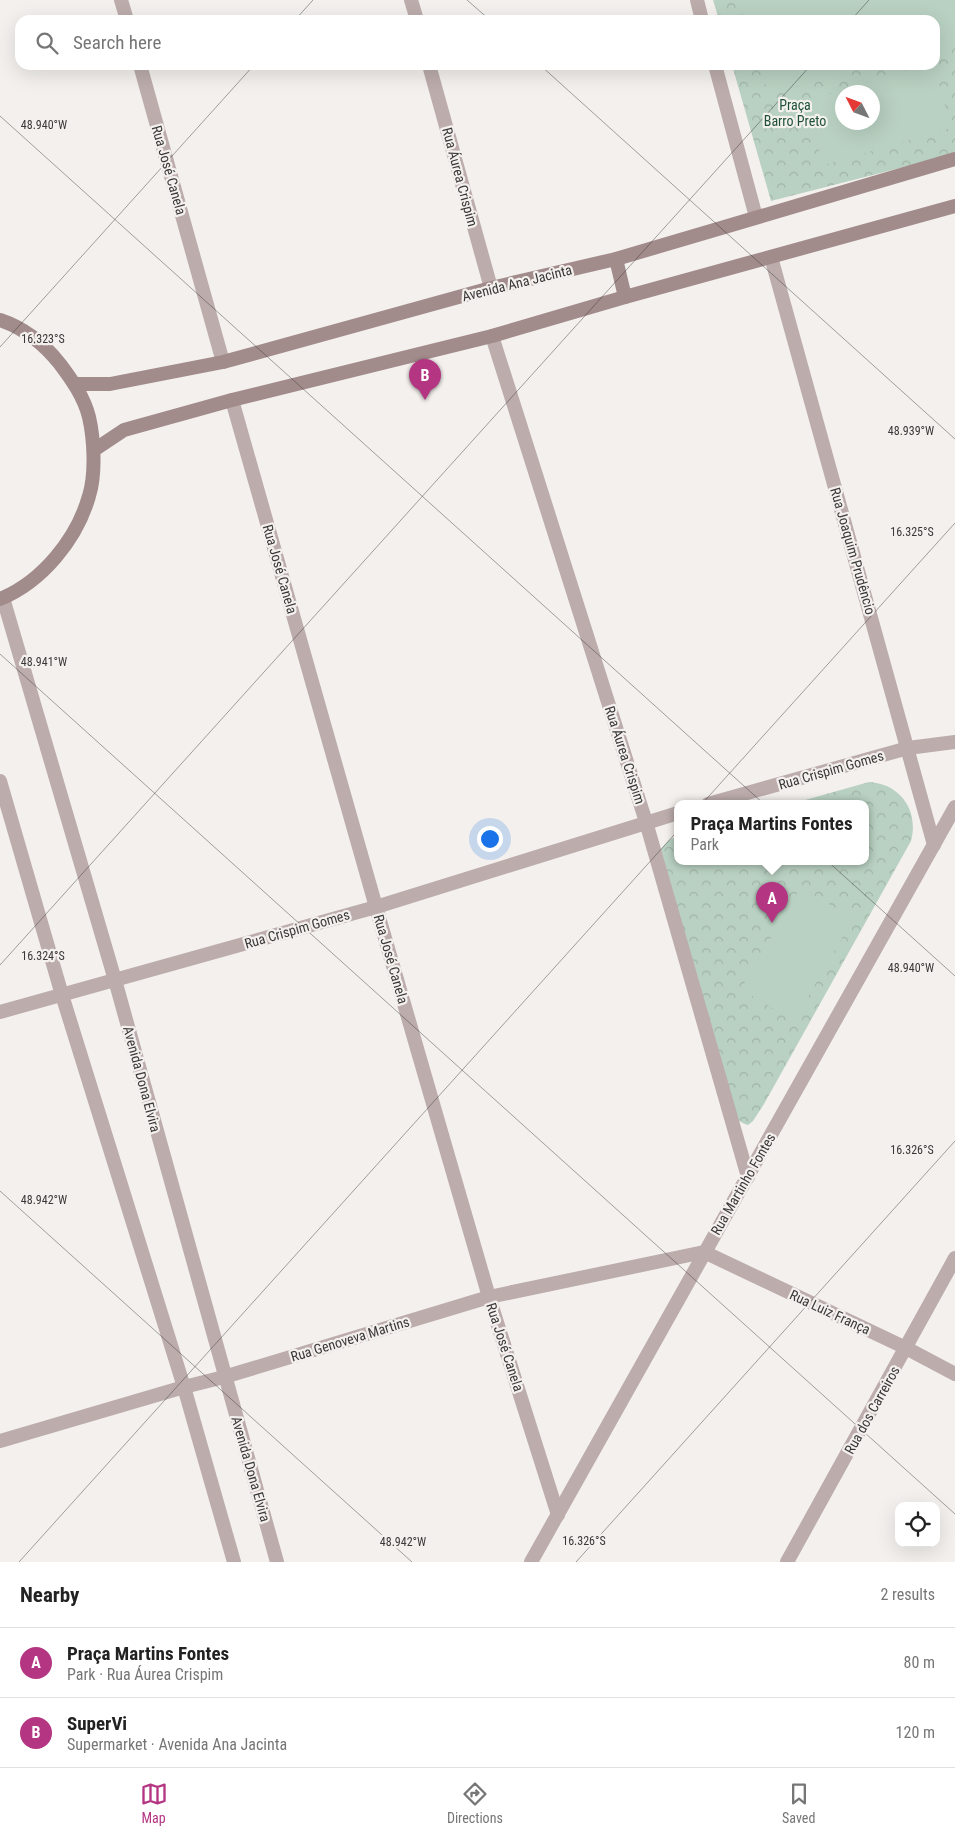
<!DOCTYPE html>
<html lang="en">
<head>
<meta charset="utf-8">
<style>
	:root { --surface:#fff; --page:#f2f2f2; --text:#222; --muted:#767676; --line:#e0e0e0; --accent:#b43582 }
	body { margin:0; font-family:"Roboto Condensed",sans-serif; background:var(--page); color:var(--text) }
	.controls { position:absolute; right:15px; bottom:15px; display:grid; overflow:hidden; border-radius:10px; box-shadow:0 5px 20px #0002 }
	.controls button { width:45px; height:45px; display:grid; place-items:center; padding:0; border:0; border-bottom:1px solid var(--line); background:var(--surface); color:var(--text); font:25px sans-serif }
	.compass { position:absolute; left:835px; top:85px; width:45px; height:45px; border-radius:50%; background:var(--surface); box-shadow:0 5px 20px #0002; rotate:312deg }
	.you { position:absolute; left:489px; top:838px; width:18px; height:18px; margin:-12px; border:4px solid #fff; border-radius:50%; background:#1a73e8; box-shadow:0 0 0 8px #1a73e833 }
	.badge { display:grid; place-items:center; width:32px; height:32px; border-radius:50%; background:var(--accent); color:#fff; font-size:16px; font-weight:700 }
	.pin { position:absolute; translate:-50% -41px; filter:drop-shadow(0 1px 2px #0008) }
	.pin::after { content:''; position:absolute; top:26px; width:18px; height:15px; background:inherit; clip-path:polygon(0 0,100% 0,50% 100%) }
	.popup { position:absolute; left:674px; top:800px; width:195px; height:65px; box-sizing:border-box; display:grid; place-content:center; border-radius:10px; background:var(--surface); filter:drop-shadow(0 1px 4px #0005); font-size:16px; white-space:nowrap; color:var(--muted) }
	.popup b { font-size:19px; color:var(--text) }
	.popup::after { content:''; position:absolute; left:50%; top:100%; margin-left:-10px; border:10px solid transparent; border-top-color:var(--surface) }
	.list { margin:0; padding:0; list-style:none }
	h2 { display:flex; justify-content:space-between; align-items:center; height:65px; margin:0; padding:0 20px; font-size:21px }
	h2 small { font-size:16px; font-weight:400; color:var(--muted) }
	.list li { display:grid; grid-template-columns:32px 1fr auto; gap:15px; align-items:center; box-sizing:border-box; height:70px; padding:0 20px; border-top:1px solid var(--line) }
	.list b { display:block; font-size:19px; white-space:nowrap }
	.list p { margin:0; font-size:16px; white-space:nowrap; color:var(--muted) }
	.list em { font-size:16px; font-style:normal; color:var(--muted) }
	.icon { flex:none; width:28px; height:28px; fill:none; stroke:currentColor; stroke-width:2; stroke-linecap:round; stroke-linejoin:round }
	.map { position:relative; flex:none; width:955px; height:1562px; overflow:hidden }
	.search { position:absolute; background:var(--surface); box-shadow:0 5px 20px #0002; left:15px; right:15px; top:15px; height:55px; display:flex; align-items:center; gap:12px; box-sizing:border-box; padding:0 18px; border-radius:15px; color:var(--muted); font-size:19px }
	.sheet { height:205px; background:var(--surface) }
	nav { display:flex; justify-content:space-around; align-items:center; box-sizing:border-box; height:70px; border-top:1px solid var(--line); background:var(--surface); font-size:14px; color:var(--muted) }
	nav a { display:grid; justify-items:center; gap:2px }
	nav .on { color:var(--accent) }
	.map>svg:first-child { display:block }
	.park { fill:url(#park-crowns); fill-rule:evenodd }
	.pitch { fill:#b9d1c2; fill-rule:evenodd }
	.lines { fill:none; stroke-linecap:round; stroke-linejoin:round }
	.minor { stroke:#bcacac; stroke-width:14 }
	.secondary { stroke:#a28b8b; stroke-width:14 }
	.ticks { fill:none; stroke:#3a3838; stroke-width:1; stroke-opacity:0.45 }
	.labels { text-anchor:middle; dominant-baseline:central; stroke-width:4.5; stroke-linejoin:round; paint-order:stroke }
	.park-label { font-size:14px; fill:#1e5137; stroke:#f3f0ed }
	.street-label { font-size:14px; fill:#3a3838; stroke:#f3f0ed }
	.ticks-label { font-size:12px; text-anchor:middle; fill:#3a3838; stroke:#f3f0ed; stroke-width:4.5; stroke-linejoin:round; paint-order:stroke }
</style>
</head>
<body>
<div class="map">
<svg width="955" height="1562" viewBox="0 0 955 1562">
	<defs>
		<pattern id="park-crowns" width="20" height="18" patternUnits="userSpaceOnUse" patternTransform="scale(1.25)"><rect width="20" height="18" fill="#b9d1c2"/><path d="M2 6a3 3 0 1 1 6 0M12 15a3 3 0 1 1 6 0" fill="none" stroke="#a0b4a7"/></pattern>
	</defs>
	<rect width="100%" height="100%" fill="#f3f0ed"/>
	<g class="park">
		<path d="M713 0H955V154L771 201 732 65H935V20H719ZM842 92H872V122H842Z"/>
		<path d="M869 782C901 784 919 811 911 841L764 1104 753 1121 748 1125C740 1123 737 1118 733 1113L661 849 669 840 678 836V862H866V804H791Z"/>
	</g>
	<g class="pitch">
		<polygon points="739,0 955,0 955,40 935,46 935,20 745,20"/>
		<polygon points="759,65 870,65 769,95"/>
		<path d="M924 65H934L951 128 824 165 803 102ZM872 92V122H842V92Z"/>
		<polygon points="801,887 853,919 794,1021 741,989"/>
	</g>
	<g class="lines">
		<g class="minor">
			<polyline points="121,0 127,20"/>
			<polyline points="411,0 417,20"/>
			<polyline points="697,0 702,20"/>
			<polyline points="140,65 223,362"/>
			<polyline points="429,65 491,288"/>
			<polyline points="715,65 756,217"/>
			<polyline points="771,257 934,845"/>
			<polyline points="492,336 646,822 748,1177"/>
			<polyline points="232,400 376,907 489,1297 558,1515"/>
			<polyline points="3,598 115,980 277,1562"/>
			<polyline points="0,781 62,995 184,1387 234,1562"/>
			<polyline points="708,804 908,748 955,742"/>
			<polyline points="0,1012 376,907 678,813"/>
			<polyline points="0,1441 184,1387 224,1377 489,1297 704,1252 906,1348 955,1374"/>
			<polyline points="531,1562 955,807"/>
			<polyline points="787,1562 955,1258"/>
		</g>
		<g class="secondary">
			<polyline points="616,259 625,297"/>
			<path d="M0 320C24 328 45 345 60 364 72 380 84 397 89 417 94 439 96 474 89 496 77 539 42 582 0 599"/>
			<polyline points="75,384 110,384 223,362 491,288 616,259 955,159"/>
			<polyline points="94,450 124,430 232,400 492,336 625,297 955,206"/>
		</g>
	</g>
	<path class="ticks" d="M467 0 490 20M295 20 313 0M851 20 869 0M540 65 955 439M0 116 955 976M0 347 254 65M0 654 955 1514M0 965 811 65M0 1191 412 1562M19 1562 955 523M576 1562 955 1141"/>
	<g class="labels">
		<g class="park-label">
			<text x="795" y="105">Praça<tspan x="795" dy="16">Barro Preto</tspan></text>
		</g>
		<g class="street-label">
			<text transform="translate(169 170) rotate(74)">Rua José Canela</text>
			<text transform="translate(460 177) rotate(75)">Rua Áurea Crispim</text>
			<text transform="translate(517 283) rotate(-14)">Avenida Ana Jacinta</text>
			<text transform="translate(853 551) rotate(74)">Rua Joaquim Prudêncio</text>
			<text transform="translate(280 569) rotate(74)">Rua José Canela</text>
			<text transform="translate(625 755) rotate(72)">Rua Áurea Crispim</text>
			<text transform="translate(831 770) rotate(-16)">Rua Crispim Gomes</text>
			<text transform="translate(297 929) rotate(-16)">Rua Crispim Gomes</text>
			<text transform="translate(391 959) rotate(74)">Rua José Canela</text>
			<text transform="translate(142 1079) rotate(75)">Avenida Dona Elvira</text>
			<text transform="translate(743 1184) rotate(-60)">Rua Martinho Fontes</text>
			<text transform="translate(830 1312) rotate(25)">Rua Luiz França</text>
			<text transform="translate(350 1339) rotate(-17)">Rua Genoveva Martins</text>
			<text transform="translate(505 1347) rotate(72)">Rua José Canela</text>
			<text transform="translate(872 1410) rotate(-61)">Rua dos Carreiros</text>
			<text transform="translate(251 1469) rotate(74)">Avenida Dona Elvira</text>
		</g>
	</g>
	<g class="ticks-label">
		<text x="44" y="129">48.940°W</text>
		<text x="43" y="343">16.323°S</text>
		<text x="911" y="435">48.939°W</text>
		<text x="912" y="536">16.325°S</text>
		<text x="44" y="666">48.941°W</text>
		<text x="43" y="960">16.324°S</text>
		<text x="911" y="972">48.940°W</text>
		<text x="912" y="1154">16.326°S</text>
		<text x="44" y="1204">48.942°W</text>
		<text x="584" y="1545">16.326°S</text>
		<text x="403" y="1546">48.942°W</text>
	</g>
</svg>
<div class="controls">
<button><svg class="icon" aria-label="locate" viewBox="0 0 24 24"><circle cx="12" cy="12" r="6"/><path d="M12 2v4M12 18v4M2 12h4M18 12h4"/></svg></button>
</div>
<svg class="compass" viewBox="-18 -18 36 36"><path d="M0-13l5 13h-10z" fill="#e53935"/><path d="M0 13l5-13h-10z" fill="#767676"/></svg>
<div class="you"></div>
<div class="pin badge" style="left:772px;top:923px">A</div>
<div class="popup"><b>Praça Martins Fontes</b>Park</div>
<div class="pin badge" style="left:425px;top:400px">B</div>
<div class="search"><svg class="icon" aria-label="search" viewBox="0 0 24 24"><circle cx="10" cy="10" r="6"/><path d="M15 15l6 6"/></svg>Search here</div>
</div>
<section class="sheet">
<h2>Nearby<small>2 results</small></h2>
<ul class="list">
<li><span class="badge">A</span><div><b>Praça Martins Fontes</b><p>Park · Rua Áurea Crispim</p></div><em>80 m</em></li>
<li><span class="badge">B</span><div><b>SuperVi</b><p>Supermarket · Avenida Ana Jacinta</p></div><em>120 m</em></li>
</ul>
</section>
<nav>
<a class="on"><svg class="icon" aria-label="map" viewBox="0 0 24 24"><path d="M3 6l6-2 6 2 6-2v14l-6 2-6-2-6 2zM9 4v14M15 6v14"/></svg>Map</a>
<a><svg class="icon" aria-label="directions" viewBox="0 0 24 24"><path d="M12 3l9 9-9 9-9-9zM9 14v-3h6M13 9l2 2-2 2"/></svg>Directions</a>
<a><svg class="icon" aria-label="saved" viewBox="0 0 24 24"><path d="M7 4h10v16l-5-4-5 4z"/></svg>Saved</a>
</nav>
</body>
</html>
